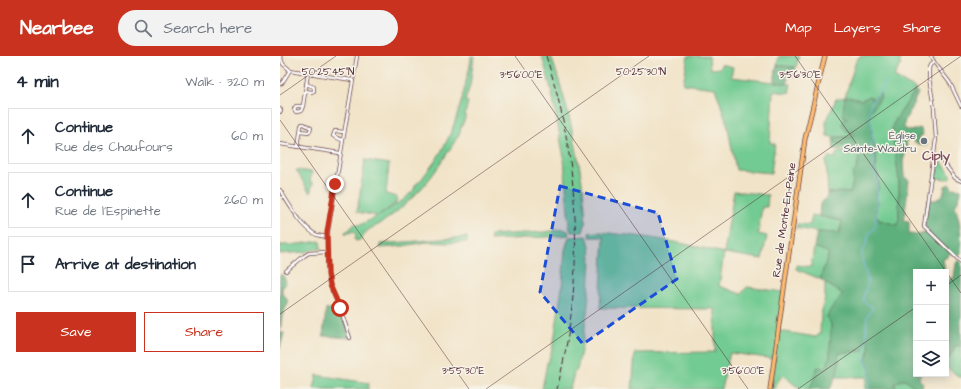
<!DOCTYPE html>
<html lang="en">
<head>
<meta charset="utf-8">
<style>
	:root { --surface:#fff; --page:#f2f2f3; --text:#1f2937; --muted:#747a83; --line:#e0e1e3; --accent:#c8321e }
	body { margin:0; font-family:"Architects Daughter",sans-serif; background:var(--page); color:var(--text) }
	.controls { position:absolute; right:12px; bottom:12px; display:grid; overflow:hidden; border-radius:0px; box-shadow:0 2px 10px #0003 }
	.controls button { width:36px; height:36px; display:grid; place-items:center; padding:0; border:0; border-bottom:1px solid var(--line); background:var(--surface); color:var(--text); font:20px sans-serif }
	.stop { position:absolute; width:12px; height:12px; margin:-9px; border:3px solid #c8321e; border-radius:50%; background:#fff }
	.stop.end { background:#c8321e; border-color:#fff; box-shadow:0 1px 4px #0008 }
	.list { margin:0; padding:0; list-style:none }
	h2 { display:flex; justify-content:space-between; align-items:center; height:52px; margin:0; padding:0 16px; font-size:17px }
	h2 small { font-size:13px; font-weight:400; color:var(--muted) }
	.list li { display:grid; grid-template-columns:26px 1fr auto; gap:12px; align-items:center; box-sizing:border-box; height:56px; margin:0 8px 8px; padding:0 8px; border:1px solid var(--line); border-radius:0px }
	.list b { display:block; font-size:15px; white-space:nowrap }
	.list p { margin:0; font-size:13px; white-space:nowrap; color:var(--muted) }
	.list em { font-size:13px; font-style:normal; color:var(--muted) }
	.actions { display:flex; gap:8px; padding:12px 16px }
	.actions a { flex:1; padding:9px 0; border:1px solid var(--accent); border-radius:0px; text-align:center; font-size:14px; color:var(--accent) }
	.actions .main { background:var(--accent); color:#fff }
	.icon { flex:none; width:22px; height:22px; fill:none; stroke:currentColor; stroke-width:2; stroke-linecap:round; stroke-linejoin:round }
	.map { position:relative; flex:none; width:681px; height:333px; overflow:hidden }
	header { display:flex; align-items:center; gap:24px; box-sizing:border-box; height:56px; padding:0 20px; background:var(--accent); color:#fff }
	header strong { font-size:19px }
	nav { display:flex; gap:22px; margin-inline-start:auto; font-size:14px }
	.search { width:280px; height:36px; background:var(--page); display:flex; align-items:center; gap:10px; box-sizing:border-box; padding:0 14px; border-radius:22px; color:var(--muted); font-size:15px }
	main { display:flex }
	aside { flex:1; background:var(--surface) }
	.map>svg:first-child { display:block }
	.green { fill:#72cb92; stroke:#5e755e }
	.forest { fill:#5daf7c; stroke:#546754 }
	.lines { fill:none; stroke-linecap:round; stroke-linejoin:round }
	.stream { stroke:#77b5ea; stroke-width:1 }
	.minor-casing { stroke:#633c42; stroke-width:4 }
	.major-casing { stroke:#633c42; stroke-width:5 }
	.minor { stroke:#fff; stroke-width:2.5 }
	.major { stroke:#fdbc6f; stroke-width:3.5 }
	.rail { stroke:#4a1f2b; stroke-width:1; stroke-dasharray:6 3; stroke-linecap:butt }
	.route { stroke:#c8321e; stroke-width:5 }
	.marked { fill:#1d4ed8; fill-opacity:0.2; stroke:#1d4ed8; stroke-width:3; stroke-dasharray:8 5; stroke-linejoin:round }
	.ticks { fill:none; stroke:#4a1f2b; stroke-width:1; stroke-opacity:0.45 }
	.worship-dot { fill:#6b7280; stroke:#f7f3e8; stroke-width:1.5 }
	.labels { text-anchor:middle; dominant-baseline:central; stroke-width:3; stroke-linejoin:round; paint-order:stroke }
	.worship-label { font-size:11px; fill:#5b616d; stroke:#f7f3e8; text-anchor:end }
	.street-label { font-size:11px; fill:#4a1f2b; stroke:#f7f3e8 }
	.quarter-label { font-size:13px; font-weight:bold; fill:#835261; stroke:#f7f3e8 }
	.ticks-label { font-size:10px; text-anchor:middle; fill:#4a1f2b; stroke:#f7f3e8; stroke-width:3; stroke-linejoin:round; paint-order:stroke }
</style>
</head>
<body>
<header>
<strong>Nearbee</strong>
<div class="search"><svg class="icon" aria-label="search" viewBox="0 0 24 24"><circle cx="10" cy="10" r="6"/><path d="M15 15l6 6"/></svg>Search here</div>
<nav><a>Map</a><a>Layers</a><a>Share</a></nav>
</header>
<main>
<aside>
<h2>4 min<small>Walk · 320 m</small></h2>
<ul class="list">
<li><svg class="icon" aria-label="ahead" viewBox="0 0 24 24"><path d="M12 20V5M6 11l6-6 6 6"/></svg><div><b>Continue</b><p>Rue des Chaufours</p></div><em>60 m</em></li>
<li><svg class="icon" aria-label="ahead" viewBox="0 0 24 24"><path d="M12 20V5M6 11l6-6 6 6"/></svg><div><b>Continue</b><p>Rue de l'Espinette</p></div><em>260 m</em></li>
<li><svg class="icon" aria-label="arrive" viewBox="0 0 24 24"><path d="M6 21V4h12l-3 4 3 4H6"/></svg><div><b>Arrive at destination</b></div></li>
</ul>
<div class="actions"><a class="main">Save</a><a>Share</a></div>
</aside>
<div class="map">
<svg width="681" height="333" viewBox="0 0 681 333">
	<rect width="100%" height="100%" fill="#f7f3e8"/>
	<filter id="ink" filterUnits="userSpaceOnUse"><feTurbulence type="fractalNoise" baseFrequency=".025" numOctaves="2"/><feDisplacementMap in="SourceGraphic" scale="8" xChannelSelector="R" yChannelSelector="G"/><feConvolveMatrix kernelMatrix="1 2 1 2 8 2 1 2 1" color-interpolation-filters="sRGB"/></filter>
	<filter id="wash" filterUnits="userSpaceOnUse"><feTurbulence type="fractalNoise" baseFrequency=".012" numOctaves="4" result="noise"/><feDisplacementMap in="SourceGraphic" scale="16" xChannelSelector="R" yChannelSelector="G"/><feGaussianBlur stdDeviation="0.9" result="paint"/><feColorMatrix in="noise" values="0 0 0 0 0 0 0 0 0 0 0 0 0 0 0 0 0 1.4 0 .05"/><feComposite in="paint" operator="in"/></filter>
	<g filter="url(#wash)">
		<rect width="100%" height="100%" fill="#f1e3c7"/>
		<g class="green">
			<path d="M191 0H194L190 29 185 45 188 46 185 58 186 60 180 74 181 75C167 98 153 122 134 140 124 150 112 160 100 168 96 170 91 172 87 175 83 179 83 184 76 185L75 184 76 179 74 175 66 178 65 176 69 174 74 168 80 169 98 160 77 156 85 104 109 108 106 138 117 141 116 147 99 160 123 144 133 135 136 128C140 126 143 121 146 117 169 90 180 56 187 21 189 14 191 7 191 0Z"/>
			<path d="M262 0H271C286 44 297 88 303 133 304 147 308 163 303 176H291L289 170 284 102 271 33Z"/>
			<polygon points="408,0 429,0 430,13 440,12 441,8 453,11 451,21 511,28 509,37 493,35 490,87 495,88 491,117 456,114 447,67 435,32 403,28"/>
			<polygon points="499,0 519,0 516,11 497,9"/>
			<polygon points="580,0 623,0 619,7 621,8 614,21 636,33 613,68 612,74 619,124 619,163 617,169 599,164 596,159 596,151 598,148 597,138 599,128 598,120 594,113 597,109 594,90 592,84 592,74 590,62 590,55 601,42 599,37 592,45 586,42 581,44 575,42 567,62 574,80 573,81 556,81 558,88 573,88 574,93 554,93 553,81 547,80 546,66 550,57 556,43 565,41 576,5"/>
			<polygon points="557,96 574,96 579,102 577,112 574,118 573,125 570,137 560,136 548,137 546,105 549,101 555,102"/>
			<polygon points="661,105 672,120 669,123 655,122"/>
			<polygon points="16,114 32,116 30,126 33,127 30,137"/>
			<path d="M454 135 488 139 487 151H482L478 178 487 180 482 203 444 197 439 230 461 238 467 231 504 236 499 275 536 281 540 277 541 259 545 241V227L563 238C557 246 550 252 547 261L551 268 550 299 548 308 546 311 544 313 539 311 537 312 535 322 529 333C517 333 513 328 504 319 499 323 497 326 495 333H490L495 303 450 297 441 333H352L355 297 435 296V253L320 252 324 181H310L309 177C318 175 328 177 337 178 373 181 408 188 444 197Z"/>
			<polygon points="532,159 562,165 559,177 537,176 516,172 517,168 530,169"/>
			<polygon points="283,173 288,175 289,179 267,181 210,184 211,179 266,176"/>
			<path d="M307 180C312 192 311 206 310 219 309 251 304 282 297 314L294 317 290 333H262L267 307 270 300 274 285 282 231 285 194 289 181Z"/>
			<polygon points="187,181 187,186 168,187 147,186 123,190 100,192 100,188"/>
			<polygon points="40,185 41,193 36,193 25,196 0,198 0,189 10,189"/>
			<polygon points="534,191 549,196 540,223 516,213 517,209 531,211"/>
			<path d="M586 281C591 288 590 297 586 304L590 316V333H585L587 321H556L559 307 558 299 559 297 580 295 584 290Z"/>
			<polygon points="676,289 681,291 681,322 666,311 666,303 670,300"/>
			<polygon points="37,319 89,327 88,333 34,333"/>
			<polygon points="625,323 637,333 638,333 616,333 615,327"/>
		</g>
		<g class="forest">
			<polygon points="497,9 516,12 514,20 505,19 508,23 507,28 494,26"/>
			<path d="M636 33 638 37 624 67V72L630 75 640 72 641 73 643 79 639 80 640 82 639 83 644 89 646 87 647 89 644 90 634 86 633 82H630L626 86 627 92 623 105 624 121 629 124 624 164 629 165V178L639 179 644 176 650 177 644 170 648 144C659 145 664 141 665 130L670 128 672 132 681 133C681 140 677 145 675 151 681 166 681 181 681 197L677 201 671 196 666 202 663 203 665 216H636V318H641C638 325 640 323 643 328L642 332 637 333 625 323 615 327 616 333H590V316L585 304C590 298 591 288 586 282L584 290V296L580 295 559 297C558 301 559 304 559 307 558 317 554 325 550 333H529L535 322 537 312 539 311 544 313 546 311 548 308 550 299 551 268 547 261C550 252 557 246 563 238L540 223 549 197 534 191 537 176 560 177 562 165 539 160 540 148 546 142 548 137 560 136 570 137 573 125V118L577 112 579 102 574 96 573 88H558L555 86V81H573L574 80 573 77C567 75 563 74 562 67L567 62 564 61 563 57 565 41H571L581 44 586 42 588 40 592 41V45L599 37 601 39C600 46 591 50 590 57 589 63 592 70 592 76 593 79 592 82 593 85 594 94 599 105 595 113L598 120 599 128 597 138 598 148 596 151V159L599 164 617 169 619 163V124L612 74 613 68Z"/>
			<polygon points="679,204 681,206 681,291 676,289 670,300 666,303 666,221 667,224 668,224 674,222 676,207"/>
			<polygon points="1,218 4,221 6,226 2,233 2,238 6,241 8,247 2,260 0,276 4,277 0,293 0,220"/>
			<polygon points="60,252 70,282 43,280 46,253"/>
		</g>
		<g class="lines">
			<polyline class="stream" points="590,333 590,316 585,304 584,290 586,285 587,261 593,251 584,246 583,244 585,236 588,226 582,203 582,196 587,187 589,177 593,174 596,167 596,151 598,148 597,132 597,124 593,112 594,108 593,98 590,93 593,82 592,74 590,62 590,50 592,45 599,37 607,24"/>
		</g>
	</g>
	<g filter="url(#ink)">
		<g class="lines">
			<g class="minor-casing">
				<g id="minor">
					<polyline points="0,0 3,8 10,14 28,17 72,24"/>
					<polyline points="651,0 654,6 670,27 681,50"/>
					<polyline points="654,6 650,9 649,12 649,22 654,52 656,83 644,170 681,206"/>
					<polyline points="0,28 2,27 10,14"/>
					<polyline points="25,35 32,36 34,35 34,31 26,28"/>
					<polyline points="23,50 16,50 14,53 16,56 21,55 23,50 28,17"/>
					<polyline points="0,53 1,54 0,56"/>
					<polyline points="62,84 53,80 55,75 64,76"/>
					<polyline points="0,88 60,97"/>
					<polyline points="18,91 21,70 22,68 24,68 31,72 30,75 28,76 21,75"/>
					<polyline points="661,103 675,122 681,125"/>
					<path d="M0 134C8 147 23 173 37 179 40 180 43 180 47 181"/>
					<polyline points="6,215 24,200 29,197 47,196"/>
					<polyline points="70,282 60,252 50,229 48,218 47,181 77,0"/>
				</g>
			</g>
			<g class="major-casing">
				<polyline id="major" points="490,333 525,83 545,0"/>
			</g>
			<use href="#minor" class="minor"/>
			<use href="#major" class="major"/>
			<path class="rail" d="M266 0C301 108 305 223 277 333"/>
		</g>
	</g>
	<g class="lines" filter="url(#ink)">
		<polyline class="route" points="55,128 47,176 48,218 50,229 60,252"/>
	</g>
	<path class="marked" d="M280 130 378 157 397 223 303 288 260 236Z"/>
	<path class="ticks" d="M235 0 468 333M515 0 681 237M0 39 56 0M0 64 189 333M666 230 681 219M0 258 369 0M206 333 681 0M518 333 636 251"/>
	<circle class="worship-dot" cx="644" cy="85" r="4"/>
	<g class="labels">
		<g class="worship-label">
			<text x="636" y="79">Église<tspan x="636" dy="13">Sainte-Waudru</tspan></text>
		</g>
		<g class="street-label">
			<text transform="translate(504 164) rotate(-82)">Rue de Monte-En-Peine</text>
		</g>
		<g class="quarter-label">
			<text x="656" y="100">Ciply</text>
		</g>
	</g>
	<g class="ticks-label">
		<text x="48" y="19">50°25'45"N</text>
		<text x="361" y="19">50°25'30"N</text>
		<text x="241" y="22">3°56'00"E</text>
		<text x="520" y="22">3°56'30"E</text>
		<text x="183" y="318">3°55'30"E</text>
		<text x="463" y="318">3°56'00"E</text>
	</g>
</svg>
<div class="controls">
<button>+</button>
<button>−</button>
<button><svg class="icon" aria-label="layers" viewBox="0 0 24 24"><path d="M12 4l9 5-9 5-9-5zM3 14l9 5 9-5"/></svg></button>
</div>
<div class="stop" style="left:60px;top:252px"></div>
<div class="stop end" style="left:55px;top:128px"></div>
</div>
</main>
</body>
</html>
